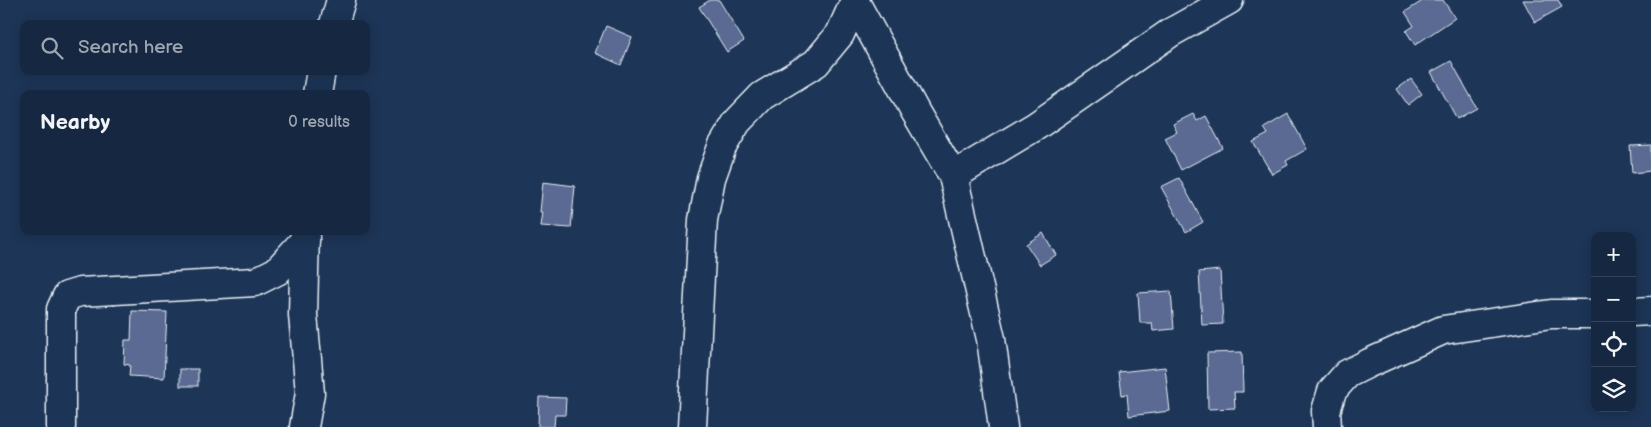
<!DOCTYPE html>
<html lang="en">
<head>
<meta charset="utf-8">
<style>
	:root { --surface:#162841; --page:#1f3048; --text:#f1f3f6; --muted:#9ea6b1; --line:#35445a }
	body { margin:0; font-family:"Balsamiq Sans",sans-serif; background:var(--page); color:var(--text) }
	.controls { position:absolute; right:15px; bottom:15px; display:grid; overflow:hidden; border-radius:10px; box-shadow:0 2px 12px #0003 }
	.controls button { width:45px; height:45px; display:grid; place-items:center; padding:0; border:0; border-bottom:1px solid var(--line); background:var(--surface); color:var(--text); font:25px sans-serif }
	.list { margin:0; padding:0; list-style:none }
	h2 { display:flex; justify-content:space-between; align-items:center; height:65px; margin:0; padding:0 20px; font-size:21px }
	h2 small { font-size:16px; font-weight:400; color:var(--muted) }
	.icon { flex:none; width:28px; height:28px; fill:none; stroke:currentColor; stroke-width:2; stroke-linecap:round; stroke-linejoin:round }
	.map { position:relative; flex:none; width:1651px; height:427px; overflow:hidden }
	.search { position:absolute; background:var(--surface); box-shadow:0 2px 12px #0003; left:20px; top:20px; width:350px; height:55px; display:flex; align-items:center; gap:12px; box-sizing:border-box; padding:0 18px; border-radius:10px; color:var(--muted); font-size:19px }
	.panel { position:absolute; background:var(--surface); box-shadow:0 2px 12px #0003; left:20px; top:90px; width:350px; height:145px; border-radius:10px }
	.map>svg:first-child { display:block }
	.building { fill:#5a6a92; stroke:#e8f1f8 }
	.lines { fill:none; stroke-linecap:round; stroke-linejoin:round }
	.minor-casing { stroke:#e8f1f8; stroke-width:31 }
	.minor { stroke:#1d3557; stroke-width:28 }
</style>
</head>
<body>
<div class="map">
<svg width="1651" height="427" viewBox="0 0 1651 427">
	<rect width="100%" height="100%" fill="#1d3557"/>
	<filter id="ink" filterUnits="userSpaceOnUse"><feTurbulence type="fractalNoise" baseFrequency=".02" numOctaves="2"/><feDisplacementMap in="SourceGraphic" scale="10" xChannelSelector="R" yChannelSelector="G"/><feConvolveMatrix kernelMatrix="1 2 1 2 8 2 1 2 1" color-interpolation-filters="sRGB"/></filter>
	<g filter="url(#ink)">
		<g class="building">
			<polygon points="710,0 719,0 744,41 727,52 699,7"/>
			<polygon points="1424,0 1443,0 1455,18 1415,45 1406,31 1414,26 1405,12"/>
			<polygon points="1523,0 1558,0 1562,7 1535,22"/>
			<polygon points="606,26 632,37 621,65 595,53"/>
			<polygon points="1451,61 1477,108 1457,119 1431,72"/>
			<polygon points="1411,79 1422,94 1408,105 1397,89"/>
			<polygon points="1193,114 1197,121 1206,116 1223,148 1181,170 1165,138 1177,132 1173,124"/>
			<polygon points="1288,114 1307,149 1286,161 1288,165 1272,174 1253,142 1268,134 1264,128"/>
			<polygon points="1651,145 1651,171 1632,173 1630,146"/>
			<polygon points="1179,178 1203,222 1186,232 1161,187"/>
			<polygon points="543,182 575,186 571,228 541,226 543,212 540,212"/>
			<polygon points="1043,233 1056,255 1040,265 1026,244"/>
			<polygon points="1220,270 1223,324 1202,325 1199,272"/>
			<polygon points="1171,291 1174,329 1153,331 1152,323 1140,323 1138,293"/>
			<polygon points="132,311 167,312 164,378 129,376 130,365 124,364 125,340 131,340"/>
			<polygon points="1242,352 1243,392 1234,392 1235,408 1208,409 1207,353"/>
			<polygon points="1165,367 1170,411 1129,416 1127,394 1122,395 1119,372"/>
			<rect x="180" y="369" width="18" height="17"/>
			<polygon points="539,397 566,398 565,415 555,415 554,427 538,427"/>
		</g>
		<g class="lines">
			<g class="minor-casing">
				<g id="minor">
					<polyline points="854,0 916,113 953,176 991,339 1003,427"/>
					<polyline points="334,24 341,0"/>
					<polyline points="317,94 321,71"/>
					<polyline points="953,176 1036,126 1170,33 1229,0"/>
					<polyline points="1632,312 1651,311"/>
					<polyline points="61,427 61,309 67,296 80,292 255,282 277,271 305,240"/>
					<polyline points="304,427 310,393 303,315 305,232"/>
					<polyline points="692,427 703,220 711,178 722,147 737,122 762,96 816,63 840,34 855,1"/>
					<polyline points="1327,427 1326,411 1332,391 1347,374 1369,363 1443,330 1551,314 1595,314"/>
				</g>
			</g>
			<use href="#minor" class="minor"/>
		</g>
	</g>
</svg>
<div class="controls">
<button>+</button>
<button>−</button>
<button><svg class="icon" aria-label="locate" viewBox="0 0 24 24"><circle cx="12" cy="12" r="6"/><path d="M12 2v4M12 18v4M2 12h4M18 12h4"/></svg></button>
<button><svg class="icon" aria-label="layers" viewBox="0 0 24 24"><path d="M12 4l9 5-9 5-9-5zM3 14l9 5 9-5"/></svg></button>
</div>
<div class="search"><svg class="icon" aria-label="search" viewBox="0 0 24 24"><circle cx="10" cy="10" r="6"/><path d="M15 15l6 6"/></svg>Search here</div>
<section class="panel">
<h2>Nearby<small>0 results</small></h2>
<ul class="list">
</ul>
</section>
</div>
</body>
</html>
